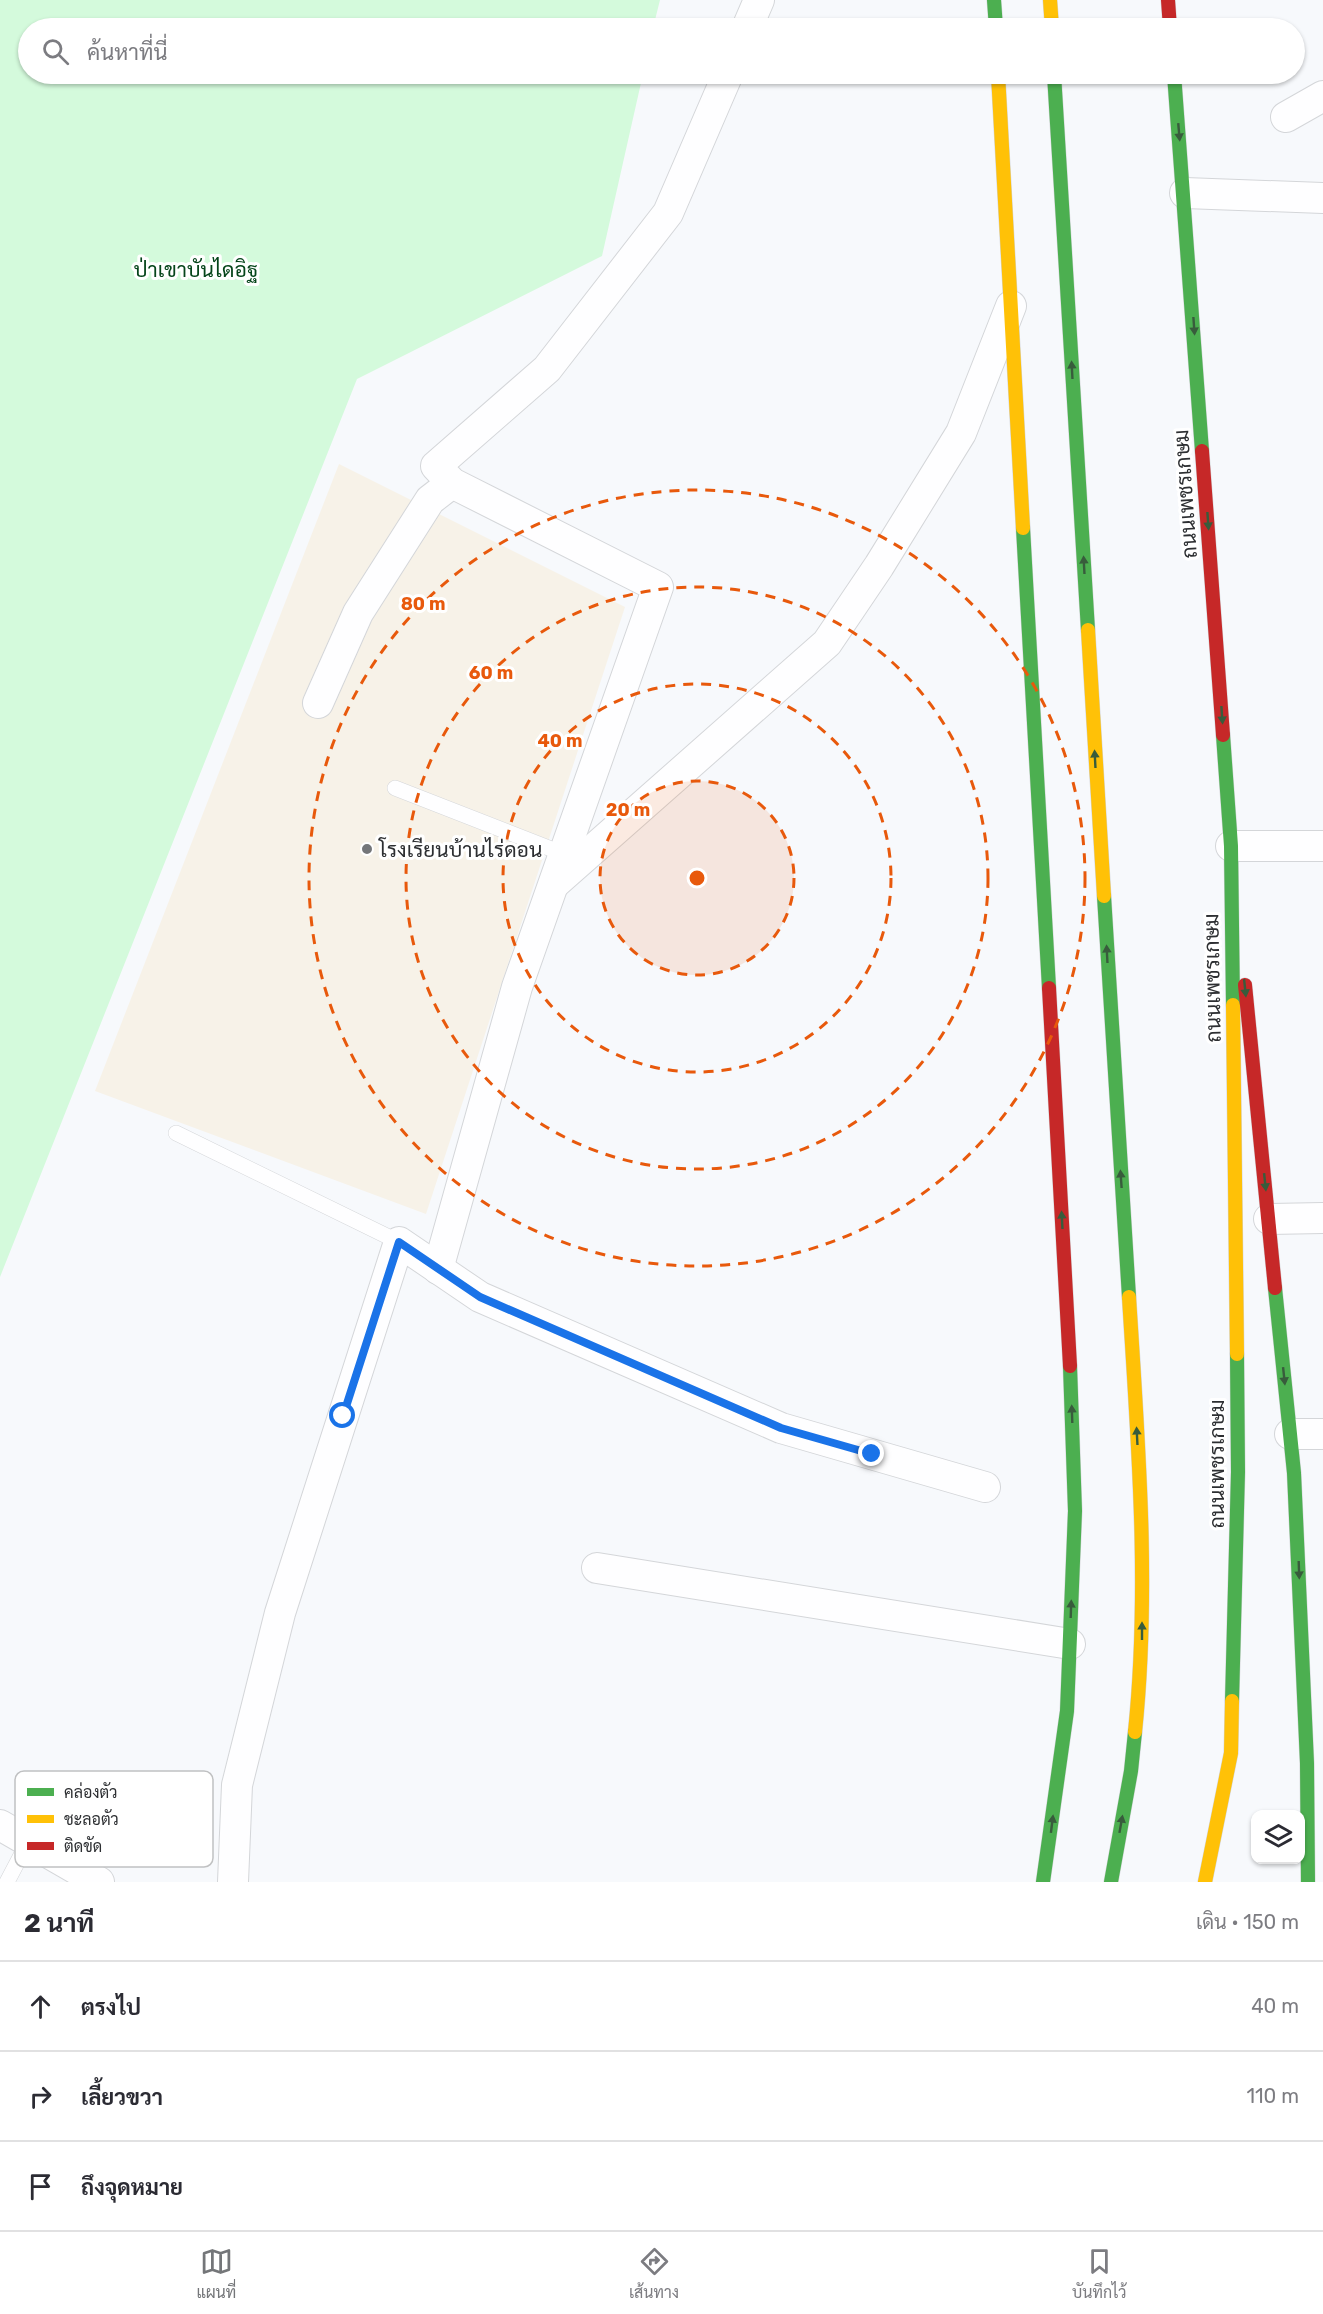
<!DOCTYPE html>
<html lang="th">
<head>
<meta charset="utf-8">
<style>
	:root { --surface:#fff; --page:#f2f2f3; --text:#2b2b33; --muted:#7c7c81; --line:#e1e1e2; --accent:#747679 }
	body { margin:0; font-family:Rubik,Sarabun,sans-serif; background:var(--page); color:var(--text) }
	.controls { position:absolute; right:18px; bottom:18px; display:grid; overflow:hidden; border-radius:12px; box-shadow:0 2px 4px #0004 }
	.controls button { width:54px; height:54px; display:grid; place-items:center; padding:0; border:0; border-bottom:2px solid var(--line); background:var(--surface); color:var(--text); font:30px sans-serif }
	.stop { position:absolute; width:18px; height:18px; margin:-14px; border:4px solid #1a73e8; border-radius:50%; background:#fff }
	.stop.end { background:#1a73e8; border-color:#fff; box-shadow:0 2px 6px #0008 }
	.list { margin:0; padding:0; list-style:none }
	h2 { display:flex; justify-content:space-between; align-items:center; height:78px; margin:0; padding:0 24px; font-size:26px }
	h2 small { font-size:20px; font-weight:400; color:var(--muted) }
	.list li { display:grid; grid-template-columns:39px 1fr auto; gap:18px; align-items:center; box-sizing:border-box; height:90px; padding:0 24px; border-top:2px solid var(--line) }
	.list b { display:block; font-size:22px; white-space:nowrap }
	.list em { font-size:20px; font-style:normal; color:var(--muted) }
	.icon { flex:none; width:33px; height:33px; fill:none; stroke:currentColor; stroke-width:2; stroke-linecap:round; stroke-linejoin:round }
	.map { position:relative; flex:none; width:1323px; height:1882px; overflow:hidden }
	.search { position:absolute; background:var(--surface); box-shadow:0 2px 4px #0004; left:18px; right:18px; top:18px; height:66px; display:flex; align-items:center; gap:15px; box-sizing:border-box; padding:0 21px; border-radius:33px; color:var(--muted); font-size:22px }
	.sheet { height:348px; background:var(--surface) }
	nav { display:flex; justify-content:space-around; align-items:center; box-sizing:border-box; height:84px; border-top:2px solid var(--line); background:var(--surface); font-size:16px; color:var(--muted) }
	nav a { display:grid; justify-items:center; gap:3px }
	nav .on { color:var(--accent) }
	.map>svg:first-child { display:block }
	.education { fill:#f7f2e8 }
	.green { fill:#d4fadc }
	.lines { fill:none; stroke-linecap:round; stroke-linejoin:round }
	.lane-casing { stroke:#d4d6d9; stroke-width:16 }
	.street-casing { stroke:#d4d6d9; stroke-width:32 }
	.fast-casing { stroke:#d4d6d9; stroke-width:15 }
	.slow-casing { stroke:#d4d6d9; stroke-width:15 }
	.jam-casing { stroke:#d4d6d9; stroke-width:15 }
	.lane { stroke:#fefeff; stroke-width:15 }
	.street { stroke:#fefeff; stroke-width:30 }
	.fast { stroke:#4caf50; stroke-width:14 }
	.slow { stroke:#ffc107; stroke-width:14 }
	.jam { stroke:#c62828; stroke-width:14 }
	.oneway { fill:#385c3c }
	.route { stroke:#1a73e8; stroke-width:8 }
	.ring { fill:none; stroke:#e8590c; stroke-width:3; stroke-dasharray:10 8 }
	.poi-dot { fill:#747679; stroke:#fff; stroke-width:2 }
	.labels { text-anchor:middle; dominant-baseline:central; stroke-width:6; stroke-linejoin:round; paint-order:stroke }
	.park-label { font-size:21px; fill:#05451a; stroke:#fff }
	.street-label { font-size:21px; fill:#2d2f32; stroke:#fff }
	.poi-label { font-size:21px; fill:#2d2f32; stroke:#fff; text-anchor:start }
	.key { fill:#fff; stroke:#c0c1c2; stroke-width:1.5 }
	.key-label { font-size:16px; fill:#2d2f32 }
	.centre { fill:#e8590c; stroke:#fff; stroke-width:3 }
	.ring-label { font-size:18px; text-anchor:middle; font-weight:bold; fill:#e8590c; stroke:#fff; stroke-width:6; stroke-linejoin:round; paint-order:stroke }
</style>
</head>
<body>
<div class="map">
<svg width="1323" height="1882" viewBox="0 0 1323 1882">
	<rect width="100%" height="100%" fill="#f7f9fc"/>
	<polygon class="education" points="339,464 625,607 426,1214 95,1091"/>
	<polygon class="green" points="0,0 660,0 653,28 28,28 28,74 643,74 602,256 357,379 0,1277"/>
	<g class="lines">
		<g class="lane-casing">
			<g id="lane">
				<polyline points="395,788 564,854"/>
				<polyline points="176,1133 399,1242"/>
				<polyline points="7,1882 28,1842"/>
			</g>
		</g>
		<g class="street-casing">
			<g id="street">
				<polyline points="747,28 759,0"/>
				<polyline points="1286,117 1323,96"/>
				<polyline points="1185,193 1323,198"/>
				<polyline points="318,703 358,613 430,500 452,483"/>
				<polyline points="1231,846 1323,846"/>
				<polyline points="554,884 827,643 879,566 961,433 1011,306"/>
				<polyline points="1269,1219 1323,1218"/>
				<polyline points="438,1269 517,987 658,587 452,483 436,466 547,369 668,213 728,74"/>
				<polyline points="1290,1434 1323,1434"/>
				<polyline points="597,1568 1070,1644"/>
				<polyline points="0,1825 99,1882"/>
				<polyline points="233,1882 237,1785 280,1613 399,1242 480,1297 781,1428 985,1487"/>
			</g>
		</g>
		<g class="fast-casing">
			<g id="fast">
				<polyline points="994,0 996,28"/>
				<polyline points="1054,74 1088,630"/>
				<polyline points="1174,74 1202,451"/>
				<polyline points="1023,528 1049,988"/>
				<polyline points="1223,735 1231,846 1233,1005"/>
				<polyline points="1104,896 1129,1297"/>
				<polyline points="1275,1288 1294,1473 1307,1763 1308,1882"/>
				<polyline points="1232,1701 1238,1472 1237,1354"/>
				<polyline points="1043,1882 1067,1711 1075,1511 1070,1366"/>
				<polyline points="1111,1882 1131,1771 1135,1732"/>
			</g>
		</g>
		<g class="slow-casing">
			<g id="slow">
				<polyline points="1050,0 1052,28"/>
				<polyline points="998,74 1023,528"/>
				<polyline points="1088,630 1104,896"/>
				<polyline points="1233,1005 1237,1354"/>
				<path d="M1129 1297C1138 1442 1150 1587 1135 1732"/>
				<polyline points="1205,1882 1231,1753 1232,1701"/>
			</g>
		</g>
		<g class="jam-casing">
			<g id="jam">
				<polyline points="1168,0 1170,28"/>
				<polyline points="1202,451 1223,735"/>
				<polyline points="1245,985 1275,1288"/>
				<polyline points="1049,988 1070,1366"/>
			</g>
		</g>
		<use href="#lane" class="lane"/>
		<use href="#street" class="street"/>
		<use href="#fast" class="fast"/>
		<use href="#slow" class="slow"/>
		<use href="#jam" class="jam"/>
	</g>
	<defs><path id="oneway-solid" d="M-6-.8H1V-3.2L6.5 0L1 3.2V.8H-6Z" transform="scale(1.5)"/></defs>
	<g class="oneway">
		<use href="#oneway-solid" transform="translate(1179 132) rotate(85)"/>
		<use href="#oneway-solid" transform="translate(1194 326) rotate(86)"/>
		<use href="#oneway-solid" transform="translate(1072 370) rotate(-93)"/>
		<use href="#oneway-solid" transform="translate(1208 521) rotate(86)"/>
		<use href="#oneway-solid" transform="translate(1084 565) rotate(-93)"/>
		<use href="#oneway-solid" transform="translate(1222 715) rotate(86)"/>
		<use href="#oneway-solid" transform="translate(1095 759) rotate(-93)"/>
		<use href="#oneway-solid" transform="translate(1107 954) rotate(-93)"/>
		<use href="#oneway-solid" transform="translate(1245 988) rotate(84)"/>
		<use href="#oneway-solid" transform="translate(1121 1179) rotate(-94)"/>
		<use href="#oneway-solid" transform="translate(1265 1182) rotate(84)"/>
		<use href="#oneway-solid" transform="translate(1062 1220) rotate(-93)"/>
		<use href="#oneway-solid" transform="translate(1284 1376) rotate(84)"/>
		<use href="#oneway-solid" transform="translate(1072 1414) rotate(-92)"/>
		<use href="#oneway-solid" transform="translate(1137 1436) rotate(-93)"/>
		<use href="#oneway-solid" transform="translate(1299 1570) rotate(88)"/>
		<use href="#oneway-solid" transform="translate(1071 1609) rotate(-88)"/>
		<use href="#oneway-solid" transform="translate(1142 1631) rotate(-90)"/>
		<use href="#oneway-solid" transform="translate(1052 1824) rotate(-83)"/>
		<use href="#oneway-solid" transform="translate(1121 1824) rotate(-80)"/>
	</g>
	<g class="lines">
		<polyline class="route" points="343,1416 399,1242 480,1297 781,1428 872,1454"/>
	</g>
	<circle cx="697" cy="878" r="97" fill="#e8590c" fill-opacity=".12"/>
	<g class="ring">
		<circle cx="697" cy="878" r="97"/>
		<circle cx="697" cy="878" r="194"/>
		<circle cx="697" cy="878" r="291"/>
		<circle cx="697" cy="878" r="388"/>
	</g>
	<circle class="poi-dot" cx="367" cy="849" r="6"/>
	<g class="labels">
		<g class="park-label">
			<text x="196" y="269">ป่าเขาบันไดอิฐ</text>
		</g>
		<g class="street-label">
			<text transform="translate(1185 494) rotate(-94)">ถนนเพชรเกษม</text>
			<text transform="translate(1212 978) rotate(-91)">ถนนเพชรเกษม</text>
			<text transform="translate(1216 1464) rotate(-90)">ถนนเพชรเกษม</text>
		</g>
		<g class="poi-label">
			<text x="379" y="849">โรงเรียนบ้านไร่ดอน</text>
		</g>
	</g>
	<rect x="15" y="1771" width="198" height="96" rx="9" class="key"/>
	<rect x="27" y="1788" width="27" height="8" fill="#4caf50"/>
	<rect x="27" y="1815" width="27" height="8" fill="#ffc107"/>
	<rect x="27" y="1842" width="27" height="8" fill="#c62828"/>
	<g class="key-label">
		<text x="64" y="1798">คล่องตัว</text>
		<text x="64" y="1825">ชะลอตัว</text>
		<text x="64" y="1852">ติดขัด</text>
	</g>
	<circle cx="697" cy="878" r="9" class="centre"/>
	<g class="ring-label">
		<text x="423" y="610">80 m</text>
		<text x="491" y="679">60 m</text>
		<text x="560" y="747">40 m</text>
		<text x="628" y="816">20 m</text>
	</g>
</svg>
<div class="controls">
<button><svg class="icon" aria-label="layers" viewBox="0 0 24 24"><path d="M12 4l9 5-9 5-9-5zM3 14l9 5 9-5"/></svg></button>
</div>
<div class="stop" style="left:343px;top:1416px"></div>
<div class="stop end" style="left:872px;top:1454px"></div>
<div class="search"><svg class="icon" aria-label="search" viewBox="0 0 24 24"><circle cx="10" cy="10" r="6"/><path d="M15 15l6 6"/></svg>ค้นหาที่นี่</div>
</div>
<section class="sheet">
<h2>2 นาที<small>เดิน · 150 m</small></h2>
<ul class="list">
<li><svg class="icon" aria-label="ahead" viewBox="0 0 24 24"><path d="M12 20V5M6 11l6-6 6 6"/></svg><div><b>ตรงไป</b></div><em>40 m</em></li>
<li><svg class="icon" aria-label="right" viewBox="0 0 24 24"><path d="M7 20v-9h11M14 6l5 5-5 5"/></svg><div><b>เลี้ยวขวา</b></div><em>110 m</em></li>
<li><svg class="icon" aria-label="arrive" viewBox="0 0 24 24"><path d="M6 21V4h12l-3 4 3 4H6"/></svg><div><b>ถึงจุดหมาย</b></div></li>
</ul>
</section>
<nav>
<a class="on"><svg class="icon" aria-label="map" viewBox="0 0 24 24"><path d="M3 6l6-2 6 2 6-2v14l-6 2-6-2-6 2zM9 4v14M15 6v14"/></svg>แผนที่</a>
<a><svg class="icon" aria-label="directions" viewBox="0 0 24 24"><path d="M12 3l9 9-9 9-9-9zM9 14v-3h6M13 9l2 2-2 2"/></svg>เส้นทาง</a>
<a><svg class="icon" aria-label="saved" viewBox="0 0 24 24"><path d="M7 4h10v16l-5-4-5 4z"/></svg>บันทึกไว้</a>
</nav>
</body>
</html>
